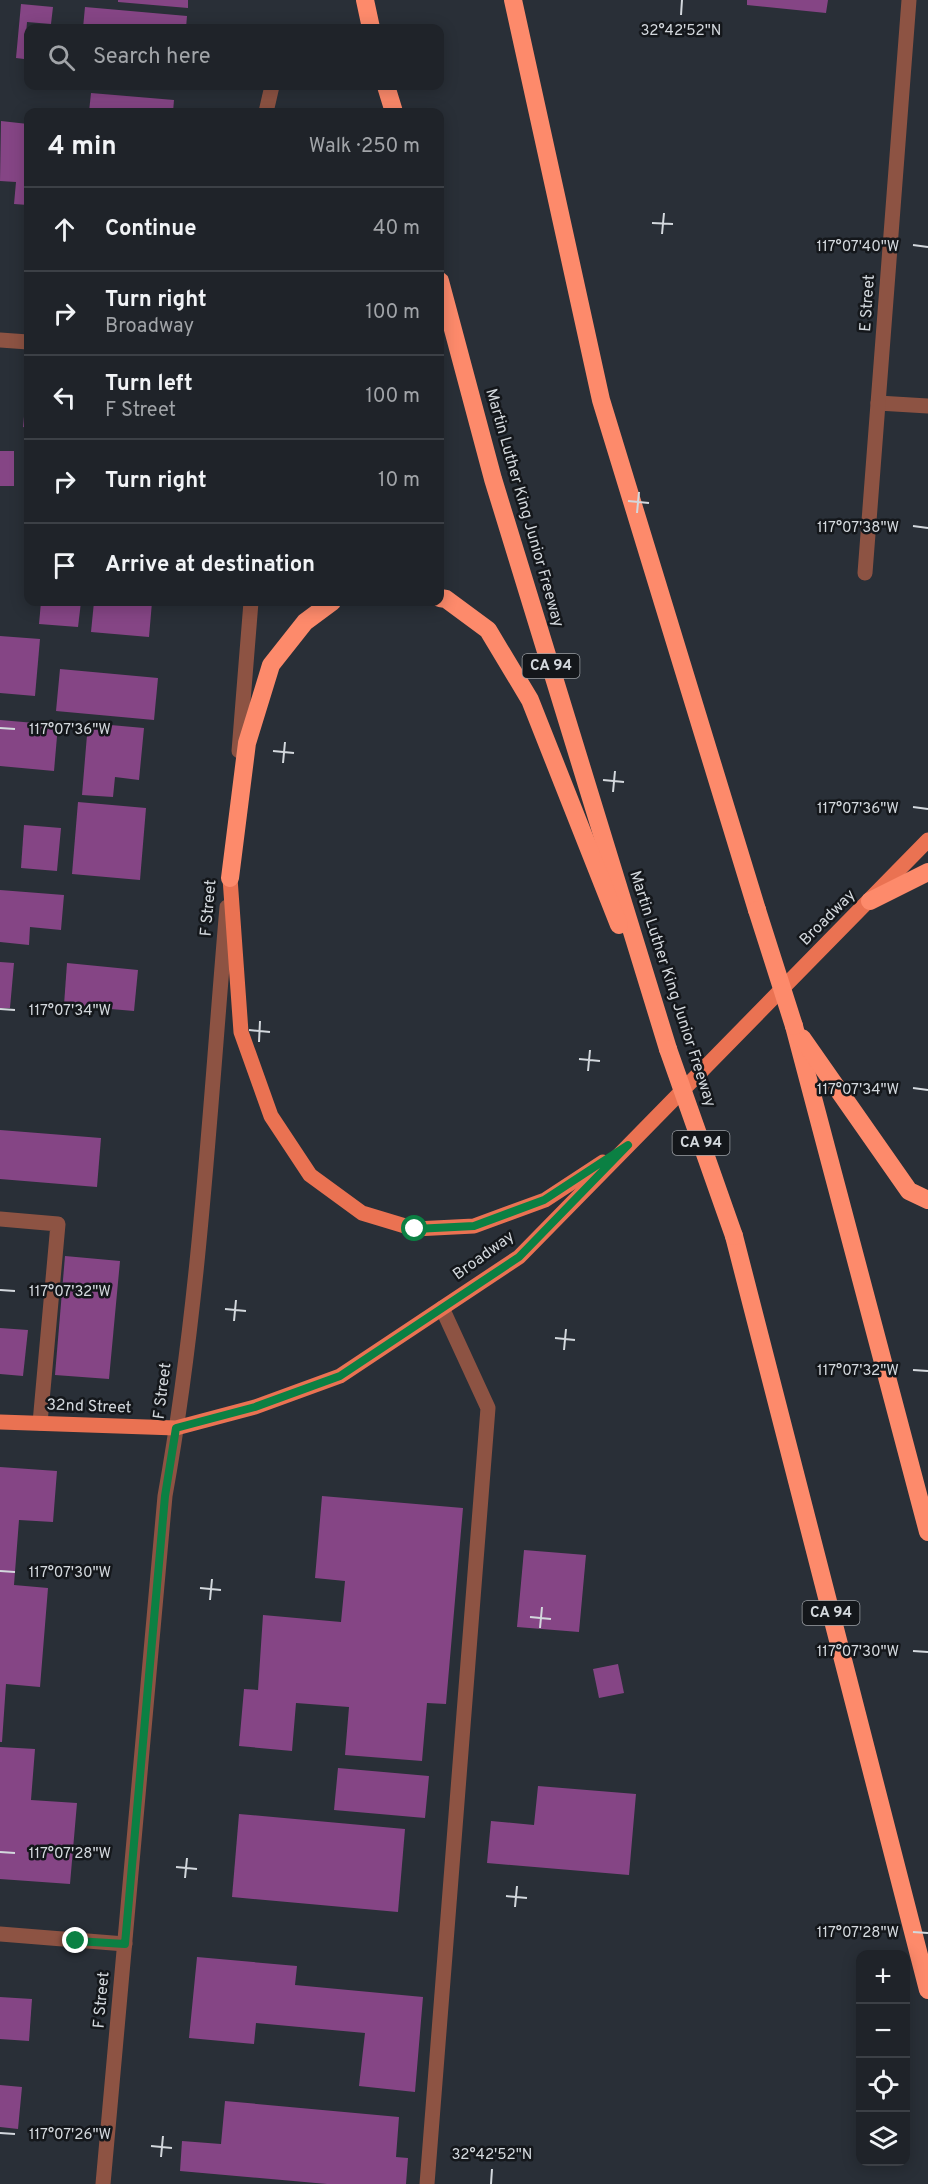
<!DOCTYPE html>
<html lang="en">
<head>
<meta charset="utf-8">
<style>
	:root { --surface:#1f2329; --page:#272b31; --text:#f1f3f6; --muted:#a1a4a8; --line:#3c4046 }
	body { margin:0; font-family:Overpass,sans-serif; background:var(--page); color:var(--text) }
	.controls { position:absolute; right:18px; bottom:18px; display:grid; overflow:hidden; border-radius:12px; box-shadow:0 3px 15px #0003 }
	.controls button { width:54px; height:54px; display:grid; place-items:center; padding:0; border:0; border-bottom:2px solid var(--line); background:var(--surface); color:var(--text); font:30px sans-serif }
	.stop { position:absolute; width:18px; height:18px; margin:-14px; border:4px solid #0b8043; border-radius:50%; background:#fff }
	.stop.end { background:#0b8043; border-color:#fff; box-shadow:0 2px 6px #0008 }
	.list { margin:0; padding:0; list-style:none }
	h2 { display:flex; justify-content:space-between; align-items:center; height:78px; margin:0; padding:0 24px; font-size:26px }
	h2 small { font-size:20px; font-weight:400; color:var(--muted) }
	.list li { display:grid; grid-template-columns:39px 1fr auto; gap:18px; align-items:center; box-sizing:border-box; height:84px; padding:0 24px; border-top:2px solid var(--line) }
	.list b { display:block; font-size:22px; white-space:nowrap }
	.list p { margin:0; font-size:20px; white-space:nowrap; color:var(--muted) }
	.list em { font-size:20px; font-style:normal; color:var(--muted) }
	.icon { flex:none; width:33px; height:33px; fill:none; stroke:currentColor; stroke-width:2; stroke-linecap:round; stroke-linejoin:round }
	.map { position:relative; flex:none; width:928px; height:2184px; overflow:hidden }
	.search { position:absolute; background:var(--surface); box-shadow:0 3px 15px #0003; left:24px; top:24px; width:420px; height:66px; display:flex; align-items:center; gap:15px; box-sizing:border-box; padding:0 21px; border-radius:12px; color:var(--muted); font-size:22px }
	.panel { position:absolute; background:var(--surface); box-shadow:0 3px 15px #0003; left:24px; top:108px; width:420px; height:498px; border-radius:12px }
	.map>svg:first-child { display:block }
	.building { fill:#854585 }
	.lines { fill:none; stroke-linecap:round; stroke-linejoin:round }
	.minor { stroke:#8d5343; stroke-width:15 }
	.major { stroke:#ea7252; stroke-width:15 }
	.highway { stroke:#fd8a6b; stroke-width:18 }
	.highway-bridge { stroke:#fd8a6b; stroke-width:18 }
	.route { stroke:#0b8043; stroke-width:8 }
	.ticks { fill:none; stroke:#d3d8dd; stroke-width:2 }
	.labels { text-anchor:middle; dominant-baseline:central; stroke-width:5; stroke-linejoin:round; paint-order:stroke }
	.shield { fill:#14171b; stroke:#9a9ea3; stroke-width:1.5 }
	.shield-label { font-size:15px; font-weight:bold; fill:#d3d8dd }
	.street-label { font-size:16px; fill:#d3d8dd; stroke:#14171b }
	.ticks-label { font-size:15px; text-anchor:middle; fill:#d3d8dd; stroke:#14171b; stroke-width:5; stroke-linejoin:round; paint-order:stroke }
</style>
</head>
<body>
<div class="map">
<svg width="928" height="2184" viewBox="0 0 928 2184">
	<rect width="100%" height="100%" fill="#292f37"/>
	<g class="building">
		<polygon points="118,0 188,0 188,8 118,2"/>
		<polygon points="747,0 828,0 826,13 747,5"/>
		<polygon points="21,4 53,7 51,24 27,22 24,59 16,58"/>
		<polygon points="85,7 187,16 186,28 83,28"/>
		<polygon points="147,86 181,86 180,90 147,87"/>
		<polygon points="91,93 174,100 173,112 89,112"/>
		<polygon points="1,121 28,124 28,205 14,204 16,182 0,181"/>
		<polygon points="26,395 28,396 28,428 23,427"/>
		<rect x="0" y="451" width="14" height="35"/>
		<polygon points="41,602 81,602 78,627 39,624"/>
		<polygon points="94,602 152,602 149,637 91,632"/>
		<polygon points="0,636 40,639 35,696 0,693"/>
		<polygon points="60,669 158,678 154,720 56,711"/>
		<polygon points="0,720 58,725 54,771 0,766"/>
		<polygon points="88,723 144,728 139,780 115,777 113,797 82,795"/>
		<polygon points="78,802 146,808 140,880 72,874"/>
		<polygon points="24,825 61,828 57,871 21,868"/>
		<polygon points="0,890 64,895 61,930 30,927 29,945 0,942"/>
		<polygon points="0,962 14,963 10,1008 0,1008"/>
		<polygon points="67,963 138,970 134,1011 64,1005"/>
		<polygon points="0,1130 101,1138 97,1187 0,1179"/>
		<polygon points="65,1256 120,1261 109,1379 55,1375"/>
		<polygon points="0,1328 28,1330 23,1376 0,1374"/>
		<polygon points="0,1467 57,1471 53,1522 19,1520 14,1585 48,1588 40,1687 6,1684 2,1742 0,1742"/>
		<polygon points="322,1496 463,1508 446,1704 427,1703 422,1761 345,1755 349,1707 296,1703 292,1751 239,1746 244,1689 258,1690 263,1615 341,1622 345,1581 315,1578"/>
		<polygon points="524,1550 586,1555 579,1632 517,1627"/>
		<polygon points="618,1664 624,1693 599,1698 593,1669"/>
		<polygon points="0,1747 35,1749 31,1800 77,1803 70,1884 0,1879"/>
		<polygon points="338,1768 429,1776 425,1818 334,1810"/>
		<polygon points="538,1786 636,1794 629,1875 487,1863 491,1821 534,1825"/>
		<polygon points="239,1814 405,1829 398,1912 232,1897"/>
		<polygon points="197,1957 297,1966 295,1985 423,1997 415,2092 359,2086 365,2033 256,2023 254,2044 189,2038"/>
		<polygon points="0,1997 32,1999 29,2041 0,2039"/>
		<polygon points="0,2085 22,2087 18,2129 0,2127"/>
		<polygon points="225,2101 399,2117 396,2157 408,2158 406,2184 327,2184 180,2171 182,2141 221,2144"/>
	</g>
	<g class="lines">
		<g class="minor">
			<polyline points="266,112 272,86"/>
			<polyline points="0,340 28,342"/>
			<polyline points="878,403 928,406"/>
			<polyline points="865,573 909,0"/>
			<polyline points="239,751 251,602"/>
			<polyline points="0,1219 58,1224 40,1423"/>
			<polyline points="0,1934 125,1944"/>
			<path d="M103 2184 165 1496C200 1302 210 1103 227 907"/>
			<polyline points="427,2184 488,1408 442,1308"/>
		</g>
		<g class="major">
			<polyline points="230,878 241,1032 271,1116 310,1175 362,1213 415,1229 474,1226 545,1200 603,1162"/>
			<polyline points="0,1422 176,1428 255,1407 340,1376 519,1257 928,840"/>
		</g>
		<g class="highway">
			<polyline points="365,0 371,28"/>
			<polyline points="513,0 601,400 757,910"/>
			<polyline points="386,86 394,112"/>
			<polyline points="440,281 493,479 668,1049"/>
			<polyline points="440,598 446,599 488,630 530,700 619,925"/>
			<polyline points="230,878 247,743 271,665 305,622 332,602"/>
			<polyline points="870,901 928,872"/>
			<polyline points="794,1026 928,1532"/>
			<polyline points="802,1038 909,1191 928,1200"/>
			<polyline points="734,1236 928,1990"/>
		</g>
		<g class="highway-bridge">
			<polyline points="757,910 794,1026"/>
			<polyline points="668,1049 734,1236"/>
		</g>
	</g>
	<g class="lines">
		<polyline class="route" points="76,1941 125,1944 165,1496 176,1428 255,1407 340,1376 519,1257 628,1145 544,1200 474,1226 415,1229"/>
	</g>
	<path class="ticks" d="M681 15 682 0M652 223 673 224M662 234 664 213M913 245 928 247M628 501 649 503M637 513 639 492M913 526 928 528M0 728 15 729M273 751 294 753M283 763 285 742M603 780 624 782M613 792 615 771M913 807 928 809M0 1009 15 1010M249 1030 270 1032M259 1042 260 1021M579 1059 600 1061M588 1071 590 1050M913 1088 928 1090M0 1290 15 1291M225 1309 246 1311M234 1321 236 1300M555 1338 575 1340M564 1350 566 1329M913 1370 928 1371M0 1571 15 1572M200 1588 221 1590M210 1600 212 1579M530 1617 551 1619M540 1628 542 1607M913 1651 928 1652M0 1852 15 1853M176 1867 197 1869M185 1878 187 1858M506 1896 527 1898M515 1907 517 1886M913 1932 928 1933M0 2133 15 2134M151 2146 172 2148M161 2157 163 2136M491 2184 492 2169"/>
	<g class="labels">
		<g class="shield">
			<rect x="522.5" y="654" width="57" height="24" rx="4.5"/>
			<rect x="672.5" y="1131" width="57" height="24" rx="4.5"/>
			<rect x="802.5" y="1601" width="57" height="24" rx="4.5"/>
		</g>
		<g class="shield-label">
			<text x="551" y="666">CA 94</text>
			<text x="701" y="1143">CA 94</text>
			<text x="831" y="1613">CA 94</text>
		</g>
		<g class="street-label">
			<text transform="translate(868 303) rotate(-86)">E Street</text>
			<text transform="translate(524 508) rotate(74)">Martin Luther King Junior Freeway</text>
			<text transform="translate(209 908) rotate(-85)">F Street</text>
			<text transform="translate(828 918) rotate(-45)">Broadway</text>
			<text transform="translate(672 989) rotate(72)">Martin Luther King Junior Freeway</text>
			<text transform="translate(484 1256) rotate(-36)">Broadway</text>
			<text transform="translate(163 1391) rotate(-83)">F Street</text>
			<text transform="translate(89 1407) rotate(2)">32nd Street</text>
			<text transform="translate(102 2000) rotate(-85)">F Street</text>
		</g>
	</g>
	<g class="ticks-label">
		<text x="681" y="35">32°42'52"N</text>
		<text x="858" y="251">117°07'40"W</text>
		<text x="858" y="532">117°07'38"W</text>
		<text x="70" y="734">117°07'36"W</text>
		<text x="858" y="813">117°07'36"W</text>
		<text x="70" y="1015">117°07'34"W</text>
		<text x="858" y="1094">117°07'34"W</text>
		<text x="70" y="1296">117°07'32"W</text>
		<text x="858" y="1375">117°07'32"W</text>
		<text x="70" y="1577">117°07'30"W</text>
		<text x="858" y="1656">117°07'30"W</text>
		<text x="70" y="1858">117°07'28"W</text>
		<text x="858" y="1937">117°07'28"W</text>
		<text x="70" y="2139">117°07'26"W</text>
		<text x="492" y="2159">32°42'52"N</text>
	</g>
</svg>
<div class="controls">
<button>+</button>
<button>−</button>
<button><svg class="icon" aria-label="locate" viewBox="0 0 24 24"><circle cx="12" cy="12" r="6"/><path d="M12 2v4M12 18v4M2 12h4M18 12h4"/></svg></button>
<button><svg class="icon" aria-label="layers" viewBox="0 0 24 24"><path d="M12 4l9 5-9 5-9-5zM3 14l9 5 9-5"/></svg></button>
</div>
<div class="stop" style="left:415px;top:1229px"></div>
<div class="stop end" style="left:76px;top:1941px"></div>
<div class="search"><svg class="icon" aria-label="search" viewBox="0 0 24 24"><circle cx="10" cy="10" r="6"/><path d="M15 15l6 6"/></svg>Search here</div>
<section class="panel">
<h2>4 min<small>Walk · 250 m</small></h2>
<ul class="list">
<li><svg class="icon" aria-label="ahead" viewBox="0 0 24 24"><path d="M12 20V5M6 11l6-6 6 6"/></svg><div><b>Continue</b></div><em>40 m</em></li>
<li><svg class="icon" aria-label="right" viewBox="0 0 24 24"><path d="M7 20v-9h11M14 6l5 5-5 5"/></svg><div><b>Turn right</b><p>Broadway</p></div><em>100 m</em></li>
<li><svg class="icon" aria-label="left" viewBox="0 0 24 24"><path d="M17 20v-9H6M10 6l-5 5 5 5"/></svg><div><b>Turn left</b><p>F Street</p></div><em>100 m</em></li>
<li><svg class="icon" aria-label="right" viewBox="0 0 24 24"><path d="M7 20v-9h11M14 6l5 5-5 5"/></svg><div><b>Turn right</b></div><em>10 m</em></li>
<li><svg class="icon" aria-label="arrive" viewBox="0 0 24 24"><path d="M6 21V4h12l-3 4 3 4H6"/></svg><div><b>Arrive at destination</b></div></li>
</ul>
</section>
</div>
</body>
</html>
